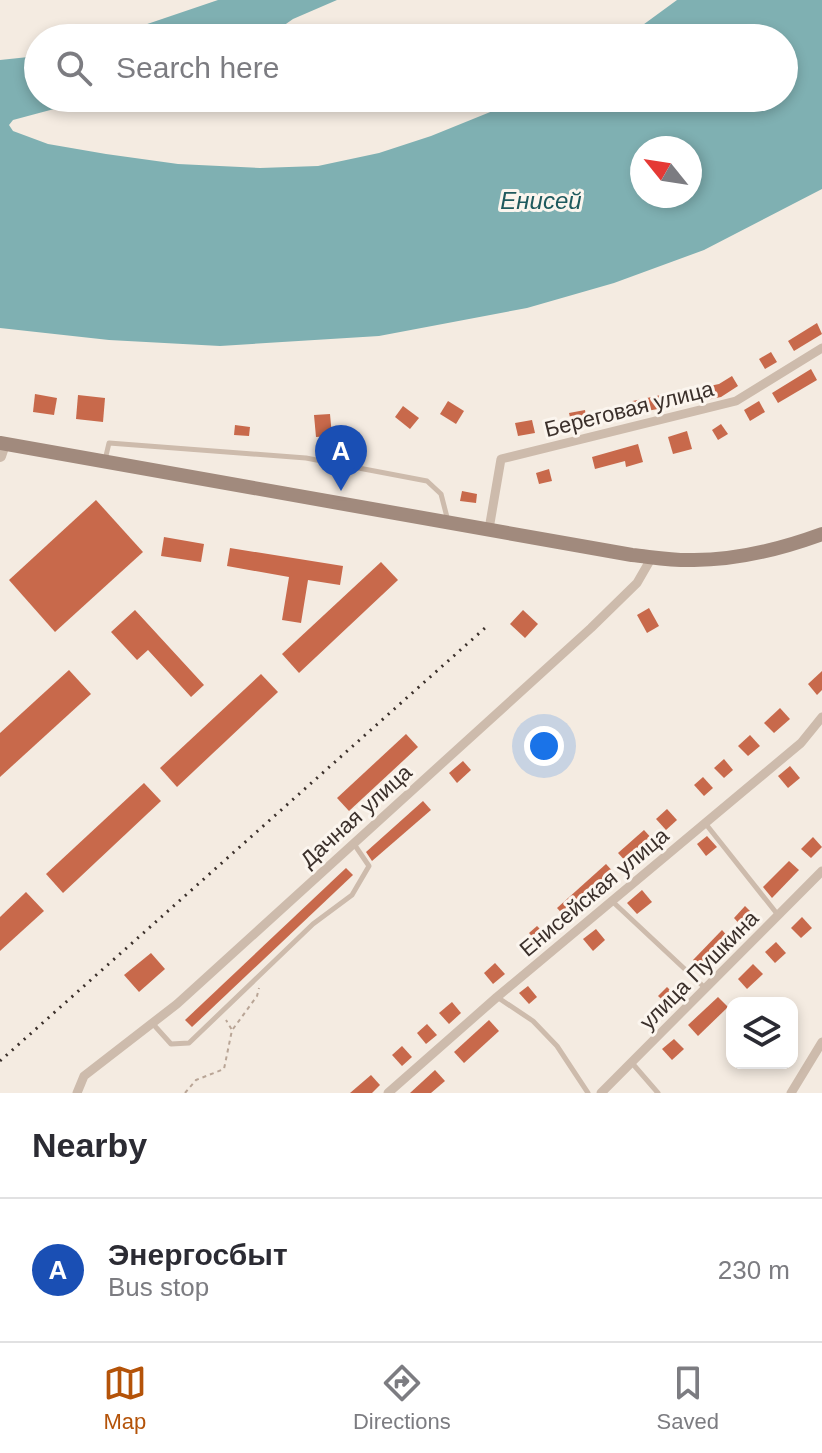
<!DOCTYPE html>
<html lang="en">
<head>
<meta charset="utf-8">
<style>
	:root { --surface:#fff; --page:#f2f2f3; --text:#2b2b33; --muted:#7c7c81; --line:#e1e1e2; --accent:#b45309 }
	body { margin:0; font-family:Helvetica,sans-serif; background:var(--page); color:var(--text) }
	.controls { position:absolute; right:24px; bottom:24px; display:grid; overflow:hidden; border-radius:16px; box-shadow:0 4px 12px #0003 }
	.controls button { width:72px; height:72px; display:grid; place-items:center; padding:0; border:0; border-bottom:2px solid var(--line); background:var(--surface); color:var(--text); font:40px sans-serif }
	.compass { position:absolute; left:630px; top:136px; width:72px; height:72px; border-radius:50%; background:var(--surface); box-shadow:0 4px 12px #0003; rotate:300deg }
	.you { position:absolute; left:544px; top:746px; width:28px; height:28px; margin:-20px; border:6px solid #fff; border-radius:50%; background:#1a73e8; box-shadow:0 0 0 12px #1a73e833 }
	.badge { display:grid; place-items:center; width:52px; height:52px; border-radius:50%; background:var(--accent); color:#fff; font-size:26px; font-weight:700 }
	.pin { position:absolute; translate:-50% -66px; filter:drop-shadow(0 2px 4px #0008) }
	.pin::after { content:''; position:absolute; top:42px; width:28px; height:24px; background:inherit; clip-path:polygon(0 0,100% 0,50% 100%) }
	.list { margin:0; padding:0; list-style:none }
	h2 { display:flex; justify-content:space-between; align-items:center; height:104px; margin:0; padding:0 32px; font-size:34px }
	h2 small { font-size:26px; font-weight:400; color:var(--muted) }
	.list li { display:grid; grid-template-columns:52px 1fr auto; gap:24px; align-items:center; box-sizing:border-box; height:144px; padding:0 32px; border-top:2px solid var(--line) }
	.list b { display:block; font-size:30px; white-space:nowrap }
	.list p { margin:0; font-size:26px; white-space:nowrap; color:var(--muted) }
	.list em { font-size:26px; font-style:normal; color:var(--muted) }
	.icon { flex:none; width:44px; height:44px; fill:none; stroke:currentColor; stroke-width:2; stroke-linecap:round; stroke-linejoin:round }
	.map { position:relative; flex:none; width:822px; height:1093px; overflow:hidden }
	.search { position:absolute; background:var(--surface); box-shadow:0 4px 12px #0003; left:24px; right:24px; top:24px; height:88px; display:flex; align-items:center; gap:20px; box-sizing:border-box; padding:0 28px; border-radius:44px; color:var(--muted); font-size:30px }
	.sheet { height:248px; background:var(--surface) }
	nav { display:flex; justify-content:space-around; align-items:center; box-sizing:border-box; height:112px; border-top:2px solid var(--line); background:var(--surface); font-size:22px; color:var(--muted) }
	nav a { display:grid; justify-items:center; gap:4px }
	nav .on { color:var(--accent) }
	.map>svg:first-child { display:block }
	.water { fill:#7fb0b2; fill-rule:evenodd }
	.building { fill:#c8694b }
	.lines { fill:none; stroke-linecap:round; stroke-linejoin:round }
	.path { stroke:#b9a596; stroke-width:2; stroke-dasharray:4 4; stroke-linecap:butt }
	.service { stroke:#cdbbac; stroke-width:5 }
	.minor { stroke:#cdbbac; stroke-width:9 }
	.tertiary { stroke:#cdbbac; stroke-width:12 }
	.secondary { stroke:#a18a7d; stroke-width:14 }
	.rail { stroke:#3b302b; stroke-width:3; stroke-dasharray:2 6; stroke-linecap:butt }
	.labels { text-anchor:middle; dominant-baseline:central; stroke-width:6; stroke-linejoin:round; paint-order:stroke }
	.street-label { font-size:22px; fill:#3b302b; stroke:#fbf5ee }
	.water-label { font-size:24px; font-style:italic; fill:#1f5a5e; stroke:#fbf5ee }
</style>
</head>
<body>
<div class="map">
<svg width="822" height="1093" viewBox="0 0 822 1093">
	<rect width="100%" height="100%" fill="#f4ebe1"/>
	<g class="water">
		<polygon points="218,0 337,0 293,19 266,38 106,38"/>
		<path d="M677 0H822V189L704 250 614 283 527 308 379 336 220 346 109 340 0 328V60L38 56V98H95L13 120 9 125 13 131 48 144 106 154 178 164 260 168 318 166 379 153 431 136 525 98H784V38H625ZM642 148H690V196H642Z"/>
	</g>
	<g class="building">
		<polygon points="817,323 822,334 794,351 788,341"/>
		<polygon points="771,352 777,362 765,369 759,359"/>
		<polygon points="811,369 817,380 778,403 772,393"/>
		<polygon points="732,376 738,386 721,397 702,401 700,388 719,384"/>
		<polygon points="35,394 57,398 54,415 33,412"/>
		<polygon points="78,395 105,398 103,422 76,419"/>
		<polygon points="661,395 663,408 631,414 628,402"/>
		<polygon points="448,401 464,411 456,424 440,414"/>
		<polygon points="759,401 765,412 750,421 744,410"/>
		<polygon points="403,406 419,418 410,429 395,417"/>
		<polygon points="585,410 587,423 572,426 569,413"/>
		<polygon points="330,414 332,436 316,437 314,415"/>
		<polygon points="532,420 535,433 518,436 515,423"/>
		<polygon points="721,424 728,434 718,440 712,430"/>
		<polygon points="235,425 250,427 249,436 234,435"/>
		<polygon points="687,431 692,449 673,454 668,437"/>
		<polygon points="638,444 643,462 626,467 625,461 595,469 592,457"/>
		<polygon points="549,469 552,481 539,484 536,473"/>
		<polygon points="462,491 477,494 476,503 460,501"/>
		<polygon points="96,500 143,552 55,632 9,580"/>
		<polygon points="164,537 204,544 201,562 161,556"/>
		<polygon points="230,548 343,566 340,585 308,580 301,623 282,620 289,577 227,566"/>
		<polygon points="381,562 398,580 299,673 282,654"/>
		<polygon points="649,608 659,626 647,633 637,615"/>
		<polygon points="135,610 204,685 191,697 148,650 137,660 111,632"/>
		<polygon points="523,610 538,624 525,638 510,624"/>
		<polygon points="69,670 91,694 0,777 0,733"/>
		<polygon points="822,671 822,690 817,695 808,684"/>
		<polygon points="261,674 278,692 177,787 160,768"/>
		<polygon points="780,708 790,719 774,733 764,723"/>
		<polygon points="406,734 418,747 349,811 337,798"/>
		<polygon points="750,735 760,746 748,756 738,746"/>
		<polygon points="724,759 733,770 724,778 714,768"/>
		<polygon points="463,761 471,770 457,783 449,773"/>
		<polygon points="790,766 800,778 788,788 778,776"/>
		<polygon points="703,777 713,788 704,796 694,785"/>
		<polygon points="144,783 161,801 63,893 46,874"/>
		<polygon points="423,801 431,810 372,861 366,852"/>
		<polygon points="667,809 677,820 666,830 656,819"/>
		<polygon points="644,830 654,841 628,864 618,853"/>
		<polygon points="707,836 717,847 706,856 697,844"/>
		<polygon points="813,837 822,847 811,858 801,849"/>
		<polygon points="789,861 799,870 772,898 763,887"/>
		<polygon points="606,864 616,875 567,919 557,908"/>
		<polygon points="346,868 353,875 192,1027 185,1020"/>
		<polygon points="642,890 652,902 637,914 627,903"/>
		<polygon points="26,892 44,911 0,951 0,917"/>
		<polygon points="745,906 755,916 743,928 734,918"/>
		<polygon points="802,917 812,928 801,938 791,928"/>
		<polygon points="537,926 547,936 539,944 529,933"/>
		<polygon points="596,929 605,940 593,951 583,939"/>
		<polygon points="722,930 731,940 703,969 693,960"/>
		<polygon points="776,942 786,953 775,963 765,952"/>
		<polygon points="151,953 165,969 139,992 124,975"/>
		<polygon points="495,963 505,974 493,984 484,973"/>
		<polygon points="753,964 763,974 747,989 738,979"/>
		<polygon points="528,986 537,997 529,1004 519,993"/>
		<polygon points="667,987 677,997 668,1005 658,996"/>
		<polygon points="718,997 728,1007 698,1036 688,1025"/>
		<polygon points="452,1002 461,1013 449,1024 439,1013"/>
		<polygon points="489,1020 499,1031 464,1063 454,1052"/>
		<polygon points="427,1024 437,1035 426,1044 417,1033"/>
		<polygon points="674,1039 684,1049 672,1060 662,1049"/>
		<polygon points="402,1046 412,1057 402,1066 392,1055"/>
		<polygon points="435,1070 445,1081 431,1093 410,1093"/>
		<polygon points="371,1075 380,1085 372,1093 350,1093"/>
	</g>
	<g class="lines">
		<g class="path">
			<polyline points="233,1029 257,996 259,988"/>
			<polyline points="185,1093 196,1080 224,1069 232,1030 226,1020"/>
		</g>
		<g class="service">
			<polyline points="105,460 109,443 306,458 427,481 441,494 448,521"/>
			<polyline points="705,823 778,915"/>
			<polyline points="613,902 705,988"/>
			<polyline points="497,997 533,1021 557,1046 588,1093"/>
			<polyline points="153,1024 171,1044 189,1043 313,924 352,895 369,866 354,844"/>
			<polyline points="632,1063 658,1093"/>
		</g>
		<g class="minor">
			<polyline points="489,529 501,459 736,401 822,348"/>
			<polyline points="77,1093 84,1076 177,1004 591,628 637,583 652,557"/>
			<polyline points="388,1093 497,997 801,743 822,717"/>
			<polyline points="601,1093 822,871"/>
			<polyline points="791,1093 822,1042"/>
		</g>
		<polyline class="tertiary" points="0,456 4,444"/>
		<path class="secondary" d="M0 443 632 555C652 557 673 561 694 560 738 560 781 549 822 534"/>
		<polyline class="rail" points="0,1061 485,628"/>
	</g>
	<g class="labels">
		<g class="street-label">
			<text transform="translate(629 409) rotate(-14)">Береговая улица</text>
			<text transform="translate(356 816) rotate(-42)">Дачная улица</text>
			<text transform="translate(594 892) rotate(-40)">Енисейская улица</text>
			<text transform="translate(699 970) rotate(-45)">улица Пушкина</text>
		</g>
		<g class="water-label">
			<text x="541" y="200">Енисей</text>
		</g>
	</g>
</svg>
<div class="controls">
<button><svg class="icon" aria-label="layers" viewBox="0 0 24 24"><path d="M12 4l9 5-9 5-9-5zM3 14l9 5 9-5"/></svg></button>
</div>
<svg class="compass" viewBox="-18 -18 36 36"><path d="M0-13l5 13h-10z" fill="#e53935"/><path d="M0 13l5-13h-10z" fill="#7c7c81"/></svg>
<div class="you"></div>
<div class="pin badge" style="left:341px;top:491px;background:#1a4fb4">A</div>
<div class="search"><svg class="icon" aria-label="search" viewBox="0 0 24 24"><circle cx="10" cy="10" r="6"/><path d="M15 15l6 6"/></svg>Search here</div>
</div>
<section class="sheet">
<h2>Nearby<small></small></h2>
<ul class="list">
<li><span class="badge" style="background:#1a4fb4">A</span><div><b>Энергосбыт</b><p>Bus stop</p></div><em>230 m</em></li>
</ul>
</section>
<nav>
<a class="on"><svg class="icon" aria-label="map" viewBox="0 0 24 24"><path d="M3 6l6-2 6 2 6-2v14l-6 2-6-2-6 2zM9 4v14M15 6v14"/></svg>Map</a>
<a><svg class="icon" aria-label="directions" viewBox="0 0 24 24"><path d="M12 3l9 9-9 9-9-9zM9 14v-3h6M13 9l2 2-2 2"/></svg>Directions</a>
<a><svg class="icon" aria-label="saved" viewBox="0 0 24 24"><path d="M7 4h10v16l-5-4-5 4z"/></svg>Saved</a>
</nav>
</body>
</html>
